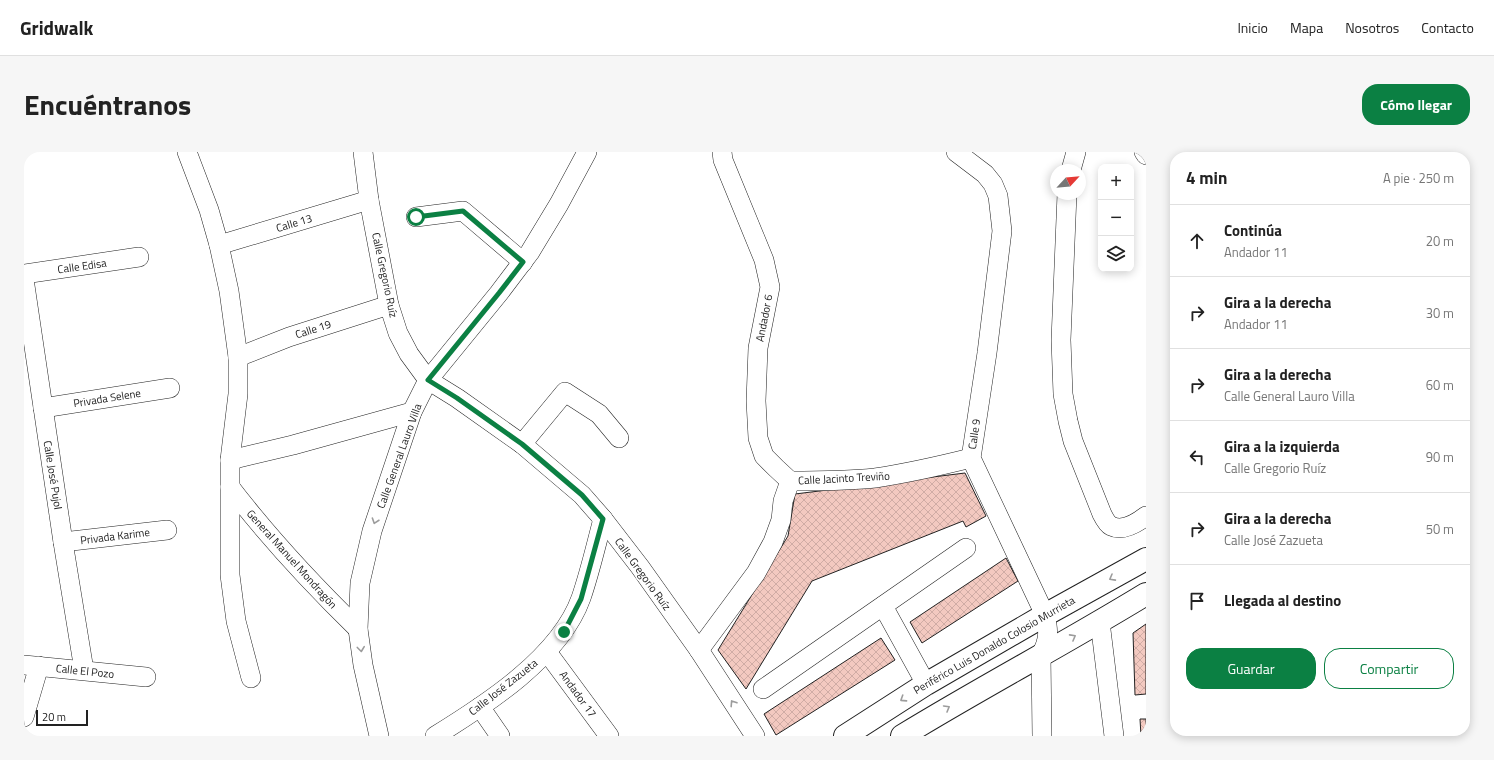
<!DOCTYPE html>
<html lang="es">
<head>
<meta charset="utf-8">
<style>
	:root { --surface:#fff; --page:#f6f6f6; --text:#222; --muted:#767676; --line:#e0e0e0; --accent:#0b8043 }
	body { margin:0; font-family:"Titillium Web",sans-serif; background:var(--page); color:var(--text) }
	.controls { position:absolute; right:12px; top:12px; display:grid; overflow:hidden; border-radius:8px; box-shadow:0 2px 10px #0003 }
	.controls button { width:36px; height:36px; display:grid; place-items:center; padding:0; border:0; border-bottom:1px solid var(--line); background:var(--surface); color:var(--text); font:20px sans-serif }
	.compass { position:absolute; left:1026px; top:12px; width:36px; height:36px; border-radius:50%; background:var(--surface); box-shadow:0 2px 10px #0003; rotate:64deg }
	.scale { position:absolute; left:12px; bottom:10px; width:52px; box-sizing:border-box; padding-left:4px; border:2px solid #222; border-top:0; font-size:11px; line-height:14px; white-space:nowrap; color:#222; -webkit-text-stroke:3px #fff; paint-order:stroke }
	.stop { position:absolute; width:12px; height:12px; margin:-9px; border:3px solid #0b8043; border-radius:50%; background:#fff }
	.stop.end { background:#0b8043; border-color:#fff; box-shadow:0 1px 4px #0008 }
	.list { margin:0; padding:0; list-style:none }
	h2 { display:flex; justify-content:space-between; align-items:center; height:52px; margin:0; padding:0 16px; font-size:17px }
	h2 small { font-size:13px; font-weight:400; color:var(--muted) }
	.list li { display:grid; grid-template-columns:26px 1fr auto; gap:12px; align-items:center; box-sizing:border-box; height:72px; padding:0 16px; border-top:1px solid var(--line) }
	.list b { display:block; font-size:15px; white-space:nowrap }
	.list p { margin:0; font-size:13px; white-space:nowrap; color:var(--muted) }
	.list em { font-size:13px; font-style:normal; color:var(--muted) }
	.actions { display:flex; gap:8px; padding:12px 16px }
	.actions a { flex:1; padding:9px 0; border:1px solid var(--accent); border-radius:16px; text-align:center; font-size:14px; color:var(--accent) }
	.actions .main { background:var(--accent); color:#fff }
	.icon { flex:none; width:22px; height:22px; fill:none; stroke:currentColor; stroke-width:2; stroke-linecap:round; stroke-linejoin:round }
	.map { position:relative; flex:none; width:1122px; height:584px; overflow:hidden; border-radius:16px }
	header { display:flex; align-items:center; gap:24px; box-sizing:border-box; height:56px; padding:0 20px; background:var(--surface); border-bottom:1px solid var(--line) }
	header strong { font-size:19px }
	nav { display:flex; gap:22px; margin-inline-start:auto; font-size:14px }
	.intro { display:flex; align-items:center; justify-content:space-between; box-sizing:border-box; height:96px; padding:0 24px }
	h1 { margin:0; font-size:28px }
	.button { padding:10px 18px; border-radius:16px; background:var(--accent); color:#fff; font-size:14px; font-weight:700 }
	main { display:flex; gap:24px; padding:0 24px }
	aside { flex:1; background:var(--surface); border-radius:16px; box-shadow:0 2px 10px #0003 }
	.map>svg:first-child { display:block }
	.building { fill:url(#building-cross-hatch); stroke:#222 }
	.lines { fill:none; stroke-linecap:round; stroke-linejoin:round }
	.minor-casing { stroke:#222; stroke-width:20 }
	.major-casing { stroke:#222; stroke-width:24 }
	.minor { stroke:#fff; stroke-width:19 }
	.major { stroke:#fff; stroke-width:22 }
	.oneway { stroke:#9c9c9c }
	.route { stroke:#0b8043; stroke-width:5 }
	.labels { text-anchor:middle; dominant-baseline:central; stroke-width:3; stroke-linejoin:round; paint-order:stroke }
	.street-label { font-size:11px; fill:#222; stroke:#fff }
</style>
</head>
<body>
<header>
<strong>Gridwalk</strong>
<nav><a>Inicio</a><a>Mapa</a><a>Nosotros</a><a>Contacto</a></nav>
</header>
<div class="intro"><h1>Encuéntranos</h1><a class="button">Cómo llegar</a></div>
<main>
<div class="map">
<svg width="1122" height="584" viewBox="0 0 1122 584">
	<defs>
		<pattern id="building-cross-hatch" width="8" height="8" patternUnits="userSpaceOnUse"><rect width="8" height="8" fill="#f3c9c0"/><path d="M0 0l8 8M0 8l8-8" fill="none" stroke="#d0aca5"/></pattern>
	</defs>
	<rect width="100%" height="100%" fill="#fff"/>
	<g class="building">
		<polygon points="941,321 962,364 942,375 939,369 788,429 722,537 694,498 764,384 771,342"/>
		<polygon points="982,406 994,429 898,491 886,470"/>
		<polygon points="1122,472 1122,542 1111,543 1109,481"/>
		<polygon points="857,486 871,508 752,583 740,562"/>
		<polygon points="1116,567 1122,567 1122,584 1117,584"/>
	</g>
	<g class="lines">
		<g class="minor-casing">
			<g id="minor">
				<polyline points="163,0 185,58 195,93 205,139 214,205 214,242 206,308 206,423 212,469 227,526"/>
				<polyline points="339,0 345,48 365,153 374,181 385,202 404,228 433,246 498,292 558,343 579,367 616,415 675,498 731,584"/>
				<polyline points="698,0 699,8 740,108 746,135 734,196 732,249 734,286 740,304 752,316 766,329"/>
				<path d="M932 0 961 22 969 32 974 44 978 79 963 201 947 306 1021 463C1025 479 1025 488 1017 503L1018 584"/>
				<polyline points="1120,0 1122,3"/>
				<polyline points="1047,18 1052,0"/>
				<path d="M1043 42 1037 188 1039 242 1044 269 1049 289 1078 362C1080 366 1083 372 1087 374 1099 380 1113 371 1122 364"/>
				<polyline points="392,65 439,59 499,110"/>
				<polyline points="195,93 345,48"/>
				<polyline points="0,122 115,105"/>
				<polyline points="0,127 39,390 60,518"/>
				<polyline points="214,205 265,185 365,153"/>
				<polyline points="19,256 146,236"/>
				<polyline points="498,292 541,240 575,262 595,286"/>
				<polyline points="206,308 269,293 388,260"/>
				<path d="M766 329C794 329 823 329 851 326 884 321 915 314 947 306"/>
				<path d="M206 335C245 386 288 432 334 477"/>
				<polyline points="39,390 143,378"/>
				<polyline points="859,454 902,532"/>
				<polyline points="1076,470 1090,584"/>
				<polyline points="675,498 732,421 749,390 757,368 759,349 766,329"/>
				<polyline points="523,500 585,584"/>
				<polyline points="0,513 122,525"/>
				<polyline points="739,537 942,396"/>
				<polyline points="456,555 476,584"/>
				<polyline points="0,565 15,514"/>
				<polyline points="355,584 339,513 334,477 336,431 348,379 388,260 404,228 475,141 506,100 535,52 563,0"/>
				<path d="M411 584C463 552 536 505 557 446 566 420 572 393 579 367"/>
			</g>
		</g>
		<g class="major-casing">
			<g id="major">
				<polyline points="821,584 902,532 1021,463 1122,407"/>
				<path d="M878 584C958 535 1042 491 1122 442"/>
			</g>
		</g>
		<use href="#minor" class="minor"/>
		<use href="#major" class="major"/>
	</g>
	<defs><path id="oneway-chevron" d="M-2-3.5L2.5 0L-2 3.5" fill="none" stroke-width="1.6" stroke-linecap="round" stroke-linejoin="round"/></defs>
	<g class="oneway">
		<use href="#oneway-chevron" transform="translate(351 369) rotate(109)"/>
		<use href="#oneway-chevron" transform="translate(1088 426) rotate(151)"/>
		<use href="#oneway-chevron" transform="translate(1049 485) rotate(-29)"/>
		<use href="#oneway-chevron" transform="translate(337 497) rotate(83)"/>
		<use href="#oneway-chevron" transform="translate(879 547) rotate(147)"/>
		<use href="#oneway-chevron" transform="translate(709 551) rotate(-123)"/>
		<use href="#oneway-chevron" transform="translate(923 556) rotate(-30)"/>
	</g>
	<g class="lines">
		<polyline class="route" points="392,65 439,59 499,110 475,141 404,228 433,246 498,292 558,343 579,367 557,447 540,480"/>
	</g>
	<g class="labels">
		<g class="street-label">
			<text transform="translate(270 71) rotate(-17)">Calle 13</text>
			<text transform="translate(58 114) rotate(-8)">Calle Edisa</text>
			<text transform="translate(361 123) rotate(78)">Calle Gregorio Ruíz</text>
			<text transform="translate(740 166) rotate(-79)">Andador 6</text>
			<text transform="translate(289 177) rotate(-18)">Calle 19</text>
			<text transform="translate(83 246) rotate(-9)">Privada Selene</text>
			<text transform="translate(950 282) rotate(-82)">Calle 9</text>
			<text transform="translate(375 304) rotate(-70)">Calle General Lauro Villa</text>
			<text transform="translate(29 323) rotate(81)">Calle José Pujol</text>
			<text transform="translate(820 326) rotate(-3)">Calle Jacinto Treviño</text>
			<text transform="translate(91 384) rotate(-7)">Privada Karime</text>
			<text transform="translate(268 407) rotate(48)">General Manuel Mondragón</text>
			<text transform="translate(619 422) rotate(54)">Calle Gregorio Ruíz</text>
			<text transform="translate(970 493) rotate(-30)">Periférico Luis Donaldo Colosio Murrieta</text>
			<text transform="translate(61 519) rotate(6)">Calle El Pozo</text>
			<text transform="translate(479 535) rotate(-38)">Calle José Zazueta</text>
			<text transform="translate(554 542) rotate(54)">Andador 17</text>
		</g>
	</g>
</svg>
<div class="controls">
<button>+</button>
<button>−</button>
<button><svg class="icon" aria-label="layers" viewBox="0 0 24 24"><path d="M12 4l9 5-9 5-9-5zM3 14l9 5 9-5"/></svg></button>
</div>
<svg class="compass" viewBox="-18 -18 36 36"><path d="M0-13l5 13h-10z" fill="#e53935"/><path d="M0 13l5-13h-10z" fill="#767676"/></svg>
<div class="scale">20 m</div>
<div class="stop" style="left:392px;top:65px"></div>
<div class="stop end" style="left:540px;top:480px"></div>
</div>
<aside>
<h2>4 min<small>A pie · 250 m</small></h2>
<ul class="list">
<li><svg class="icon" aria-label="ahead" viewBox="0 0 24 24"><path d="M12 20V5M6 11l6-6 6 6"/></svg><div><b>Continúa</b><p>Andador 11</p></div><em>20 m</em></li>
<li><svg class="icon" aria-label="right" viewBox="0 0 24 24"><path d="M7 20v-9h11M14 6l5 5-5 5"/></svg><div><b>Gira a la derecha</b><p>Andador 11</p></div><em>30 m</em></li>
<li><svg class="icon" aria-label="right" viewBox="0 0 24 24"><path d="M7 20v-9h11M14 6l5 5-5 5"/></svg><div><b>Gira a la derecha</b><p>Calle General Lauro Villa</p></div><em>60 m</em></li>
<li><svg class="icon" aria-label="left" viewBox="0 0 24 24"><path d="M17 20v-9H6M10 6l-5 5 5 5"/></svg><div><b>Gira a la izquierda</b><p>Calle Gregorio Ruíz</p></div><em>90 m</em></li>
<li><svg class="icon" aria-label="right" viewBox="0 0 24 24"><path d="M7 20v-9h11M14 6l5 5-5 5"/></svg><div><b>Gira a la derecha</b><p>Calle José Zazueta</p></div><em>50 m</em></li>
<li><svg class="icon" aria-label="arrive" viewBox="0 0 24 24"><path d="M6 21V4h12l-3 4 3 4H6"/></svg><div><b>Llegada al destino</b></div></li>
</ul>
<div class="actions"><a class="main">Guardar</a><a>Compartir</a></div>
</aside>
</main>
</body>
</html>
